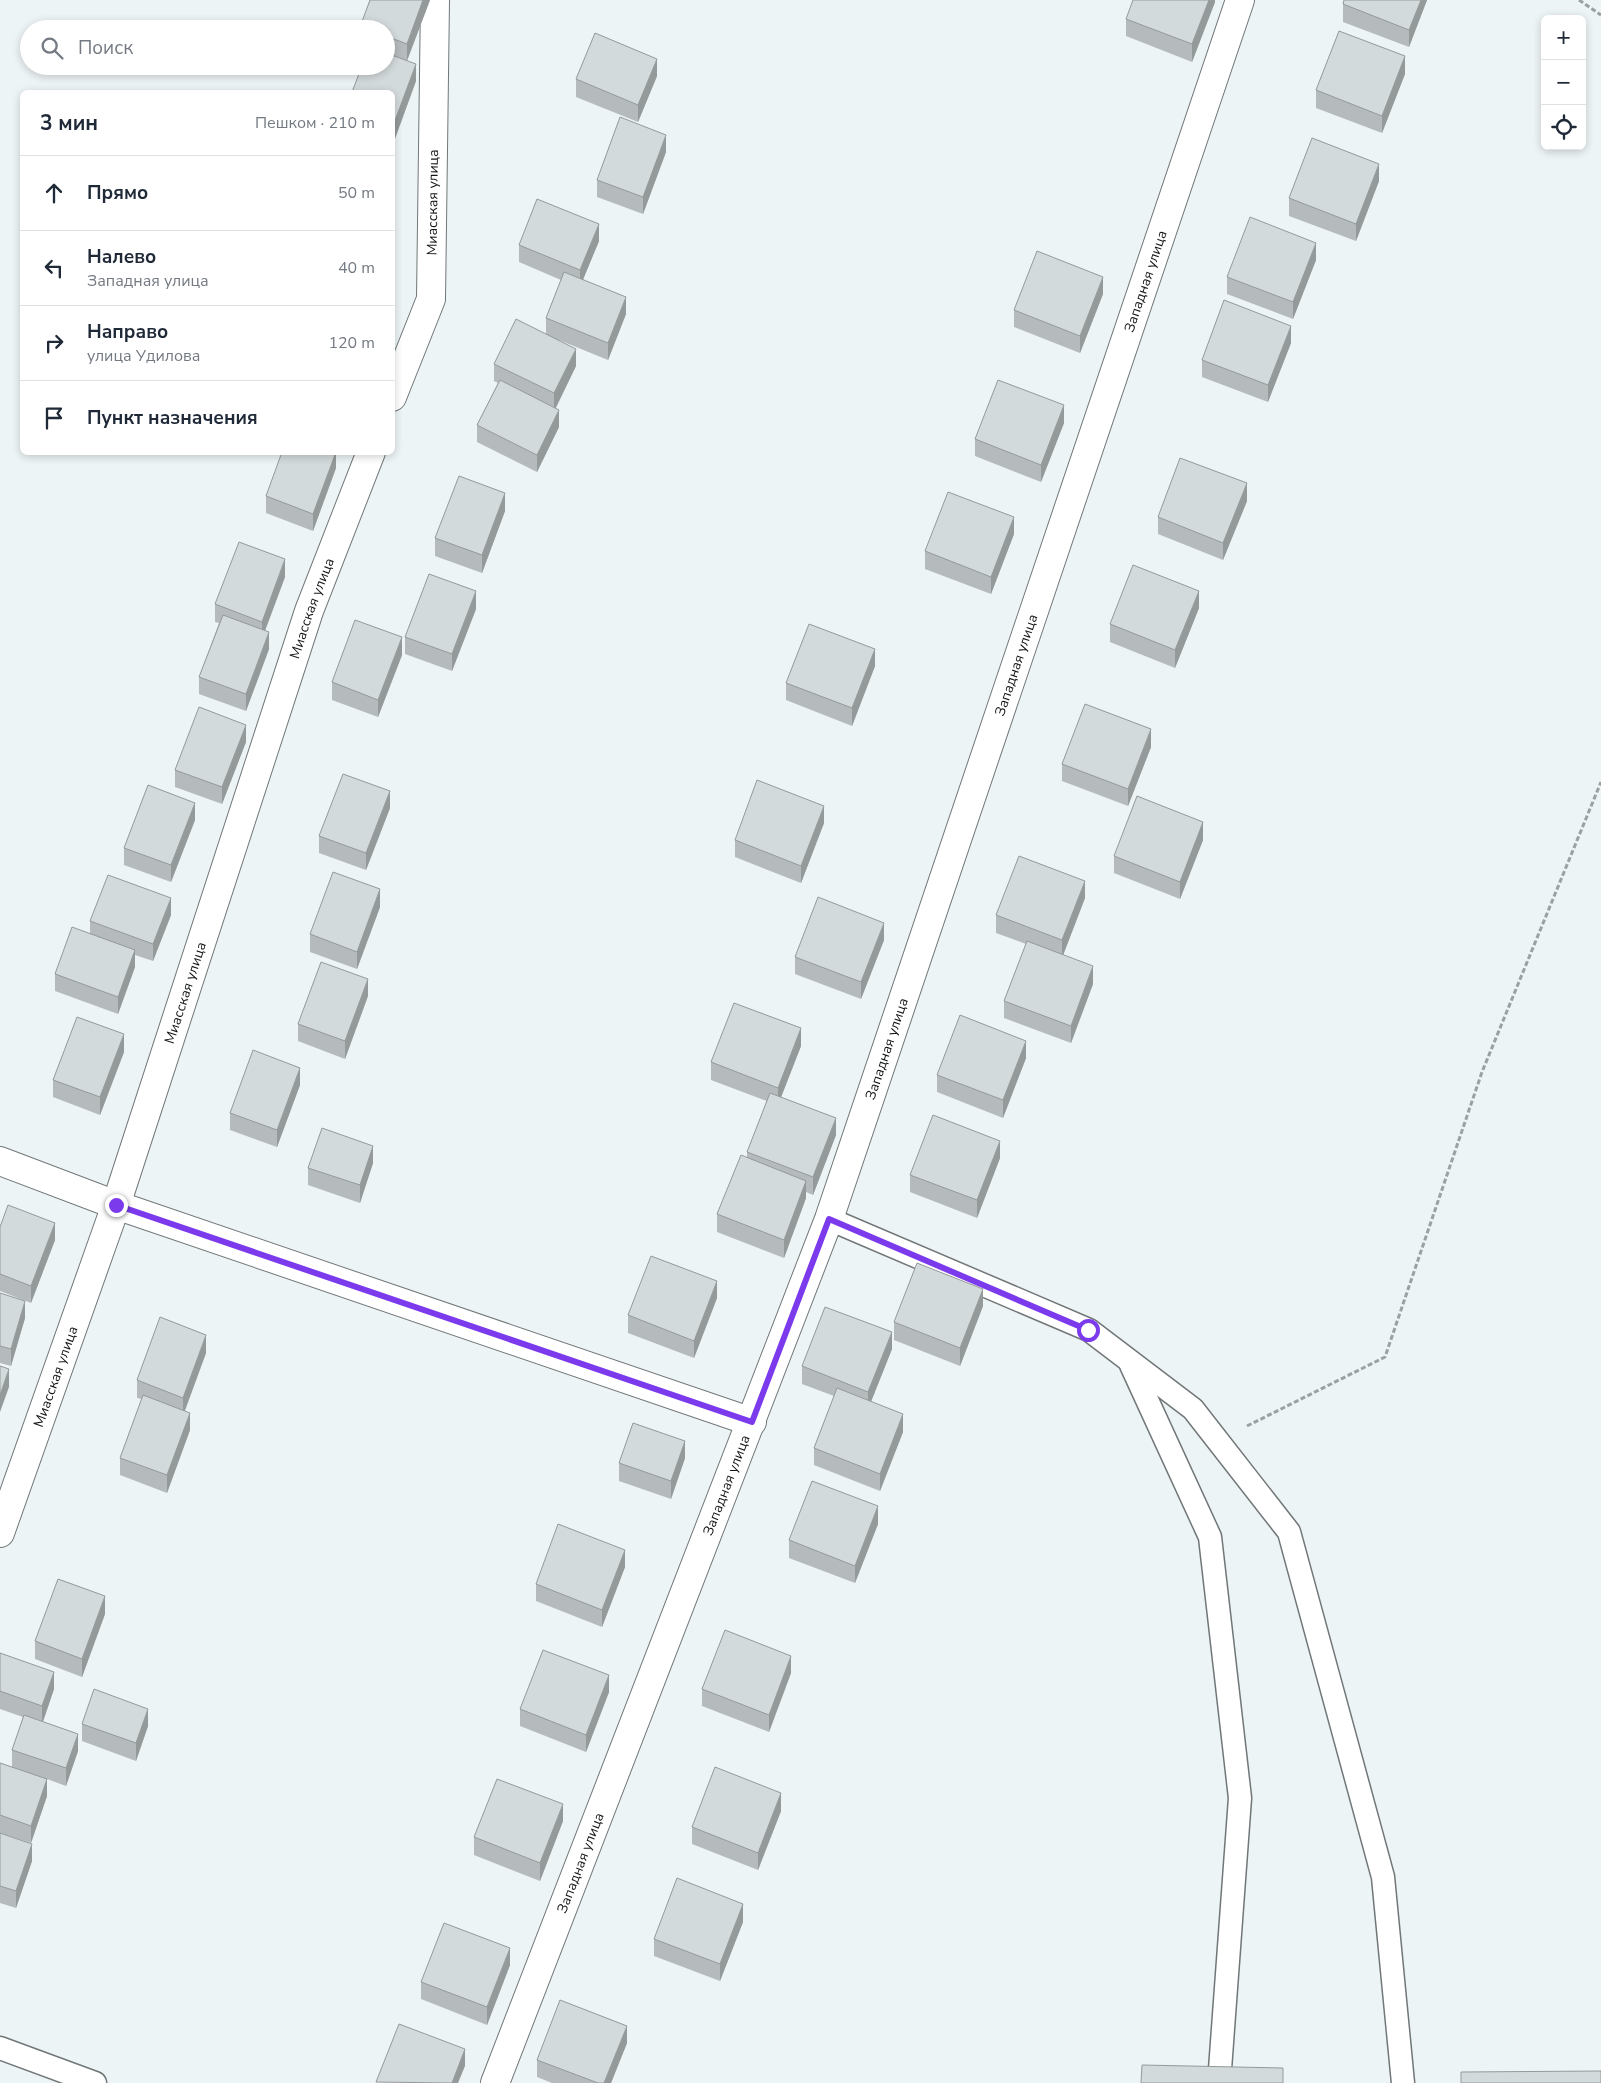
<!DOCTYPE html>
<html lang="ru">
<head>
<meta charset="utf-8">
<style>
	:root { --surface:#fff; --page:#f2f2f3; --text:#1f2937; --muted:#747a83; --line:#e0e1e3 }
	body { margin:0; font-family:"Nunito Sans",sans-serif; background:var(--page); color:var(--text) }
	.controls { position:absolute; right:15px; top:15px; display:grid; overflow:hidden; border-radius:8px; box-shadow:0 2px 8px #0003 }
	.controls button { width:45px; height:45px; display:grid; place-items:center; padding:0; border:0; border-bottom:1px solid var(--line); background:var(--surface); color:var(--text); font:25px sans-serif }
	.stop { position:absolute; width:15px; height:15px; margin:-11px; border:4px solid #7c3aed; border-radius:50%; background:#fff }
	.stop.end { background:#7c3aed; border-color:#fff; box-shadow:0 1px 5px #0008 }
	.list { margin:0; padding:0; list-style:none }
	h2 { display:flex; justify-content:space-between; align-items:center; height:65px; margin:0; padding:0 20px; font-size:21px }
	h2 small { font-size:16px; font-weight:400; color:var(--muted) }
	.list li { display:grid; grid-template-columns:32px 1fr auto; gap:15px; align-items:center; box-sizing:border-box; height:75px; padding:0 20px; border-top:1px solid var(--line) }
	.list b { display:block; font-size:19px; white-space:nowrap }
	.list p { margin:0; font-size:16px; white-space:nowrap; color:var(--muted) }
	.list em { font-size:16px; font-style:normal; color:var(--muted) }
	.icon { flex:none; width:28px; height:28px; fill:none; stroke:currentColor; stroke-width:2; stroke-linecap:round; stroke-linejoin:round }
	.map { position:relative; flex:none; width:1601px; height:2083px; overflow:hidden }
	.search { position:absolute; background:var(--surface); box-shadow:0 2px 8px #0003; left:20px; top:20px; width:375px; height:55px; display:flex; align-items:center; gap:12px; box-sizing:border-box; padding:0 18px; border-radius:28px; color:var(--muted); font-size:19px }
	.panel { position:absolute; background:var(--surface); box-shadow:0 2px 8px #0003; left:20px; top:90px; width:375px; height:365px; border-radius:8px }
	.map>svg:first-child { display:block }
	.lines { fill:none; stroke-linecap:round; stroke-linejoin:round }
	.service-casing { stroke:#717778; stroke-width:25 }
	.minor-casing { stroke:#717778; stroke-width:30 }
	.path { stroke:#9ba0a1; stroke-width:3; stroke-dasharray:5 2.5; stroke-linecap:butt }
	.service { stroke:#fff; stroke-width:22 }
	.minor { stroke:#fff; stroke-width:28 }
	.wall { fill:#b5bbbc }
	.shaded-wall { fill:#949999 }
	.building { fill:#d3dadb; stroke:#949999 }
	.route { stroke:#7c3aed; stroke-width:6 }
	.labels { text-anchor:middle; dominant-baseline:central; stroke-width:4; stroke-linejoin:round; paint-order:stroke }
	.street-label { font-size:14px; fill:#131516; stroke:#fff }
</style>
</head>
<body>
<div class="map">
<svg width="1601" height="2083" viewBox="0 0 1601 2083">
	<rect width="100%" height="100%" fill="#edf4f5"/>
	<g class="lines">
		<g class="service-casing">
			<g id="service">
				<polyline points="829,1219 1089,1330 1193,1409 1289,1532 1383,1877 1403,2083"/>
				<polyline points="1131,1365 1210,1537 1240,1798 1219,2083"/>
				<polyline points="0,2048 95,2083"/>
			</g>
		</g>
		<g class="minor-casing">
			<g id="minor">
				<path id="s1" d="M392 397 431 299 435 0"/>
				<polyline points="0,1161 116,1205 752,1422"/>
				<path id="s2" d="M0 1533 116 1205 309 611 371 452"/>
				<path id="s3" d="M495 2083 829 1219 1240 0"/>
			</g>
		</g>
		<g class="path">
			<polyline points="1579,0 1601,15"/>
			<polyline points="1247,1426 1385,1357 1482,1072 1601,782"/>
		</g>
		<use href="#service" class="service"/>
		<use href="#minor" class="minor"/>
	</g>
	<g class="wall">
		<polygon points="370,0 430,0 407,60 416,81 393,144 392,92 386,66 386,29 360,29 360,27"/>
		<polygon points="1215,0 1215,2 1192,62 1126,36 1126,19"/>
		<polygon points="1344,0 1427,0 1409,47 1343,22 1343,4"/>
		<polygon points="1405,74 1382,133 1316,108 1316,90"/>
		<polygon points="657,76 638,122 576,97 576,79"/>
		<polygon points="666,152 643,214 597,197 597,180"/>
		<polygon points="1379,181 1356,241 1289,216 1289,198"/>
		<polygon points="599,241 583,279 626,314 608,360 559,340 576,366 556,408 559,427 537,472 477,442 477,425 498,383 494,381 494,364 546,334 546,318 561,280 519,262 519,245"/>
		<polygon points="1316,260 1293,319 1227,294 1227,277"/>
		<polygon points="1103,294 1080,353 1014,327 1014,310"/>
		<polygon points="1291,343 1268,402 1202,377 1202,360"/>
		<polygon points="1064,423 1041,482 975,456 975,439"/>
		<polygon points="336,452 336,468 313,531 266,513 266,496"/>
		<polygon points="1247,501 1223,560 1158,534 1158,517"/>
		<polygon points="505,511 482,573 435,556 435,538"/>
		<polygon points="1014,534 991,594 925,569 925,551"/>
		<polygon points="285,577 265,630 269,649 246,711 199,694 199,677 219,623 215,622 215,604"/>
		<polygon points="1199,608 1175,668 1110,642 1110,624"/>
		<polygon points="476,609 452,671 405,654 405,637"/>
		<polygon points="402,655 378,717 332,700 332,682"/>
		<polygon points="875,666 852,726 786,700 786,683"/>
		<polygon points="246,742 222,804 175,787 175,770"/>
		<polygon points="1151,747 1128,806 1062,781 1062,764"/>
		<polygon points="390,808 366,870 319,853 319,836"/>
		<polygon points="195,820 171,882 124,865 124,848"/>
		<polygon points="824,823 801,883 735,857 735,840"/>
		<polygon points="1203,840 1180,899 1114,873 1114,856"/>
		<polygon points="1085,898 1063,955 1093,984 1071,1043 1004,1018 1004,1001 1026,944 996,933 996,915"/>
		<polygon points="380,907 357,969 310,952 310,934"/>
		<polygon points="171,915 153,961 135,955 135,967 118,1014 55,991 55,974 90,934 90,921"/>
		<polygon points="884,940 861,999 795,974 795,957"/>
		<polygon points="368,996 345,1059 298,1041 298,1024"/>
		<polygon points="801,1046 781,1097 836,1135 813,1195 806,1192 806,1198 784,1258 717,1232 717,1214 747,1157 747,1152 767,1101 711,1080 711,1062"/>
		<polygon points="124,1052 100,1115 53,1097 53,1080"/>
		<polygon points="1026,1058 1003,1118 937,1092 937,1075"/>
		<polygon points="300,1085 277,1147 230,1130 230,1113"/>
		<polygon points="1000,1158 977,1218 910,1192 910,1175"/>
		<polygon points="373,1163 360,1203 308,1185 308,1168"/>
		<polygon points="0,1227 55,1240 31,1303 0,1291"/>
		<polygon points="0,1293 25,1318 11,1366 0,1363"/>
		<polygon points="717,1298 694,1358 628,1333 628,1315"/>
		<polygon points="983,1306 960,1366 894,1340 894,1322"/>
		<polygon points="892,1349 871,1402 903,1432 880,1491 814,1465 814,1448 834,1396 802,1384 802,1366"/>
		<polygon points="206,1353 185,1411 190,1430 167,1493 120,1475 120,1458 142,1399 137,1398 137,1380"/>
		<polygon points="685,1458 671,1499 619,1481 619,1463"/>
		<polygon points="878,1524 855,1583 789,1558 789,1540"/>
		<polygon points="625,1567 602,1627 536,1601 536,1584"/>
		<polygon points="105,1614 82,1677 35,1659 35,1641"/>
		<polygon points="0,1653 54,1689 43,1722 78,1751 66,1786 47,1779 47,1796 31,1843 0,1833 0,1763 12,1767 12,1750 23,1717 0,1709"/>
		<polygon points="791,1673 769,1732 702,1706 702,1689"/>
		<polygon points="609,1692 586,1752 520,1726 520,1709"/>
		<polygon points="82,1724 148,1726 136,1761 82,1741"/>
		<polygon points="781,1811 758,1870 692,1844 692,1827"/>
		<polygon points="563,1821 540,1881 474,1855 474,1837"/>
		<polygon points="0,1833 32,1861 16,1908 0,1903"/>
		<polygon points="743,1922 720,1981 654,1956 654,1939"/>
		<polygon points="510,1965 487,2025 421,1999 421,1982"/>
		<polygon points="627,2043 611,2083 552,2083 537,2077 537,2060"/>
	</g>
	<g class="shaded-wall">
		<polygon points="423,0 430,0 407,61 407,44"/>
		<polygon points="1209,0 1215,0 1215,2 1192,62 1192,44"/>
		<polygon points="1421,0 1427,0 1409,47 1409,30"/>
		<polygon points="1405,56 1405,74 1382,133 1382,116"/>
		<polygon points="657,59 657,76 638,122 638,105"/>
		<polygon points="416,64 416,81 393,144 393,126"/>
		<polygon points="666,135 666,152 643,214 643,197"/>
		<polygon points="1379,164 1379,181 1356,241 1356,224"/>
		<polygon points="599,224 599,241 580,287 580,270"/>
		<polygon points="1316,243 1316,260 1293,319 1293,302"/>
		<polygon points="1103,277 1103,294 1080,353 1080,336"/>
		<polygon points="626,297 626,314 608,360 608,343"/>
		<polygon points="1291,326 1291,343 1268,402 1268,385"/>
		<polygon points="576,349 576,366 554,411 554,393"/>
		<polygon points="1064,405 1064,423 1041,482 1041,465"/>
		<polygon points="559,410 559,427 537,472 537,455"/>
		<polygon points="336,452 336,468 313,531 313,514"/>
		<polygon points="1247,483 1247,501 1223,560 1223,543"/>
		<polygon points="505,493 505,511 482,573 482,555"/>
		<polygon points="1014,517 1014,534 991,594 991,577"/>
		<polygon points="285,559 285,577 262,639 262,622"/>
		<polygon points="476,591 476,609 452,671 452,654"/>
		<polygon points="1199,591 1199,608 1175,668 1175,650"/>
		<polygon points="269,632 269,649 246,711 246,694"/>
		<polygon points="402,637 402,655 378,717 378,700"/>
		<polygon points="875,649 875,666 852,726 852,708"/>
		<polygon points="246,725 246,742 222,804 222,787"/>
		<polygon points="1151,729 1151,747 1128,806 1128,789"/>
		<polygon points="390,791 390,808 366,870 366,853"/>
		<polygon points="195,803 195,820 171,882 171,865"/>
		<polygon points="824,806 824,823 801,883 801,866"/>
		<polygon points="1203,822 1203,840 1180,899 1180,882"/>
		<polygon points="1085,881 1085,898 1062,958 1062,940"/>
		<polygon points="380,889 380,907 357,969 357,952"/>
		<polygon points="171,898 171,915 153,961 153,944"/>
		<polygon points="884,923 884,940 861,999 861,982"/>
		<polygon points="135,950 135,967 118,1014 118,997"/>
		<polygon points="1093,966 1093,984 1071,1043 1071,1026"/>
		<polygon points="368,979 368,996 345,1059 345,1041"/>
		<polygon points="801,1028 801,1046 778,1105 778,1088"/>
		<polygon points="124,1034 124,1052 100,1115 100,1097"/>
		<polygon points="1026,1041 1026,1058 1003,1118 1003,1100"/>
		<polygon points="300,1068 300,1085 277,1147 277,1130"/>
		<polygon points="836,1118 836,1135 813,1195 813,1177"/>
		<polygon points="1000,1141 1000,1158 977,1218 977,1200"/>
		<polygon points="373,1146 373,1163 360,1203 360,1185"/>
		<polygon points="806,1181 806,1198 784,1258 784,1240"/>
		<polygon points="55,1223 55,1240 31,1303 31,1286"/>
		<polygon points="717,1281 717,1298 694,1358 694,1341"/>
		<polygon points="983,1289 983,1306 960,1366 960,1348"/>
		<polygon points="25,1301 25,1318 11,1366 11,1349"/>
		<polygon points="892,1332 892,1349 868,1409 868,1392"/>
		<polygon points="206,1335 206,1353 183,1415 183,1398"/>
		<polygon points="9,1369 9,1387 0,1412 0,1395"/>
		<polygon points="190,1413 190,1430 167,1493 167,1475"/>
		<polygon points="903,1414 903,1432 880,1491 880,1474"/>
		<polygon points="685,1441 685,1458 671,1499 671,1481"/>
		<polygon points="878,1506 878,1524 855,1583 855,1566"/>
		<polygon points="625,1550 625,1567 602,1627 602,1610"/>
		<polygon points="105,1596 105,1614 82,1677 82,1659"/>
		<polygon points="791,1656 791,1673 769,1732 769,1715"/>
		<polygon points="54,1672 54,1689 42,1724 42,1706"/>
		<polygon points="609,1675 609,1692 586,1752 586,1735"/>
		<polygon points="148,1709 148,1726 136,1761 136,1743"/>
		<polygon points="78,1734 78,1751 66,1786 66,1768"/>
		<polygon points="47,1779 47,1796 31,1843 31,1826"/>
		<polygon points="781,1793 781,1811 758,1870 758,1853"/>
		<polygon points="563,1804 563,1821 540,1881 540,1863"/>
		<polygon points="32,1844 32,1861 16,1908 16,1891"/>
		<polygon points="743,1904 743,1922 720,1981 720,1964"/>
		<polygon points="510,1948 510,1965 487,2025 487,2007"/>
		<polygon points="627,2026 627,2043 611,2083 604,2083"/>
		<polygon points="465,2049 465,2066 458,2083 452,2083"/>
	</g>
	<g class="building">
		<polygon points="370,0 423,0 407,44 386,36 386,29 366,29 360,27"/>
		<polygon points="1133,0 1209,0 1192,44 1126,19"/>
		<polygon points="1344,0 1421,0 1409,30 1343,4"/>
		<polygon points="1339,31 1405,56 1382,116 1316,90"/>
		<polygon points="595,33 657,59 638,105 576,79"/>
		<polygon points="386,53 416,64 393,126 392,92 352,92 362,66 386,66"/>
		<polygon points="620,117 666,135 643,197 597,180"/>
		<polygon points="1312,138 1379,164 1356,224 1289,198"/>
		<polygon points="537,199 599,224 580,270 519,245"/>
		<polygon points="1250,217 1316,243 1293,302 1227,277"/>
		<polygon points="1037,251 1103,277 1080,336 1014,310"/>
		<polygon points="564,272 626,297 608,343 546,318"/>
		<polygon points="1224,300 1291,326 1268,385 1202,360"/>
		<polygon points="516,319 576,349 554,393 494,364"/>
		<polygon points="500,380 559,410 537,455 477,425"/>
		<polygon points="998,380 1064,405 1041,465 975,439"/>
		<polygon points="282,452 336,452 313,514 266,496"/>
		<polygon points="1180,458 1247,483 1223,543 1158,517"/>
		<polygon points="459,476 505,493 482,555 435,538"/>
		<polygon points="948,492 1014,517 991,577 925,551"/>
		<polygon points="239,542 285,559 262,622 215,604"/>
		<polygon points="1133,565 1199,591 1175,650 1110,624"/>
		<polygon points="429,574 476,591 452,654 405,637"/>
		<polygon points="223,615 269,632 246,694 199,677"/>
		<polygon points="355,620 402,637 378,700 332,682"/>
		<polygon points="809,624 875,649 852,708 786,683"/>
		<polygon points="1085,704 1151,729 1128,789 1062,764"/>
		<polygon points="199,707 246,725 222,787 175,770"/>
		<polygon points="343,774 390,791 366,853 319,836"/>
		<polygon points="757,780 824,806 801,866 735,840"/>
		<polygon points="148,785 195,803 171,865 124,848"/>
		<polygon points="1137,796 1203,822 1180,882 1114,856"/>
		<polygon points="1019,856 1085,881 1062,940 996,915"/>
		<polygon points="333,872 380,889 357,952 310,934"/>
		<polygon points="108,875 171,898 153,944 90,921"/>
		<polygon points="818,897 884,923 861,982 795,957"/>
		<polygon points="72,927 135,950 118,997 55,974"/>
		<polygon points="1027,941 1093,966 1071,1026 1004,1001"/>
		<polygon points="321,962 368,979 345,1041 298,1024"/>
		<polygon points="734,1003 801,1028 778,1088 711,1062"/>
		<polygon points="960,1015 1026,1041 1003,1100 937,1075"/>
		<polygon points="77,1017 124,1034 100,1097 53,1080"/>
		<polygon points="253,1050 300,1068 277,1130 230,1113"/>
		<polygon points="770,1093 836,1118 813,1177 747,1152"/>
		<polygon points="933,1115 1000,1141 977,1200 910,1175"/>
		<polygon points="322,1128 373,1146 360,1185 308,1168"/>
		<polygon points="741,1155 806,1181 784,1240 717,1214"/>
		<polygon points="8,1205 55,1223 31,1286 0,1274 0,1227"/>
		<polygon points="651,1256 717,1281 694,1341 628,1315"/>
		<polygon points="917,1263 983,1289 960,1348 894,1322"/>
		<polygon points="0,1293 25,1301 11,1349 0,1346"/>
		<polygon points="825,1307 892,1332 868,1392 802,1366"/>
		<polygon points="160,1317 206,1335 183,1398 137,1380"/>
		<polygon points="0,1366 9,1369 0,1395"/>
		<polygon points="837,1388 903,1414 880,1474 814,1448"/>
		<polygon points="143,1395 190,1413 167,1475 120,1458"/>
		<polygon points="633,1423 685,1441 671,1481 619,1463"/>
		<polygon points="812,1481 878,1506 855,1566 789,1540"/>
		<polygon points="558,1524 625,1550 602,1610 536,1584"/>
		<polygon points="58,1579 105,1596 82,1659 35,1641"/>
		<polygon points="725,1630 791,1656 769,1715 702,1689"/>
		<polygon points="543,1650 609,1675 586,1735 520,1709"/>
		<polygon points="0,1653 54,1672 42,1706 0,1691"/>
		<polygon points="94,1689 148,1709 136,1743 82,1724"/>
		<polygon points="24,1715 78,1734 66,1768 12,1750"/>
		<polygon points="0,1763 47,1779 31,1826 0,1815"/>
		<polygon points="715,1767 781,1793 758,1853 692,1827"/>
		<polygon points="497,1779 563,1804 540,1863 474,1837"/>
		<polygon points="0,1833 32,1844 16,1891 0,1886"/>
		<polygon points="677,1878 743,1904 720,1964 654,1939"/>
		<polygon points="444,1923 510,1948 487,2007 421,1982"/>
		<polygon points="560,2000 627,2026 604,2083 598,2083 537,2060"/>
		<polygon points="399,2024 465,2049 452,2083 376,2082"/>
		<polygon points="1142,2065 1283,2068 1283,2083 1141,2083"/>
		<polygon points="1601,2071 1601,2083 1461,2083 1461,2072"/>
	</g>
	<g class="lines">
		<polyline class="route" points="116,1205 752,1422 829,1219 1088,1330"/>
	</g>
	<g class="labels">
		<g class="street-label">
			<text stroke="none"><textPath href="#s1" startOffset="202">Миасская улица</textPath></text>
			<text stroke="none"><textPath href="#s3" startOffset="1916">Западная улица</textPath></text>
			<text stroke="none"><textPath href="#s2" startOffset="976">Миасская улица</textPath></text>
			<text stroke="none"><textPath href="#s3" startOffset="1511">Западная улица</textPath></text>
			<text stroke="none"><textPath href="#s2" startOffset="571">Миасская улица</textPath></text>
			<text stroke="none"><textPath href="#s3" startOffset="1106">Западная улица</textPath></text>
			<text stroke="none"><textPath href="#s2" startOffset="166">Миасская улица</textPath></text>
			<text stroke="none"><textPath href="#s3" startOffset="641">Западная улица</textPath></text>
			<text stroke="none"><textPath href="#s3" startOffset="236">Западная улица</textPath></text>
		</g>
	</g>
</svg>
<div class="controls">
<button>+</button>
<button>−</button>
<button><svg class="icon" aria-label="locate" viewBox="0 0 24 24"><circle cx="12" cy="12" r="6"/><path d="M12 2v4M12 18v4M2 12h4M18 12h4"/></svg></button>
</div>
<div class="stop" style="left:1088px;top:1330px"></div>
<div class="stop end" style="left:116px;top:1205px"></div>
<div class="search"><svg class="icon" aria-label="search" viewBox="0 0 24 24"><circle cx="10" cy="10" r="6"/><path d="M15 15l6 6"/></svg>Поиск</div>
<section class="panel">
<h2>3 мин<small>Пешком · 210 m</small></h2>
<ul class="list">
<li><svg class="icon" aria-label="ahead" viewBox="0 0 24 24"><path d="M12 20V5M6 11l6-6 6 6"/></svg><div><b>Прямо</b></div><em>50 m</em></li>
<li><svg class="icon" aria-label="left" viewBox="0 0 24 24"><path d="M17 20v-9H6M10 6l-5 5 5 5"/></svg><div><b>Налево</b><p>Западная улица</p></div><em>40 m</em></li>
<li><svg class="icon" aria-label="right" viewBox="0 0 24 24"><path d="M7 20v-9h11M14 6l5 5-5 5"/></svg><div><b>Направо</b><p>улица Удилова</p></div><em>120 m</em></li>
<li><svg class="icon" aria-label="arrive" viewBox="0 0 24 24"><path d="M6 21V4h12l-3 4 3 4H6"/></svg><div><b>Пункт назначения</b></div></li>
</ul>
</section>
</div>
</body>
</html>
